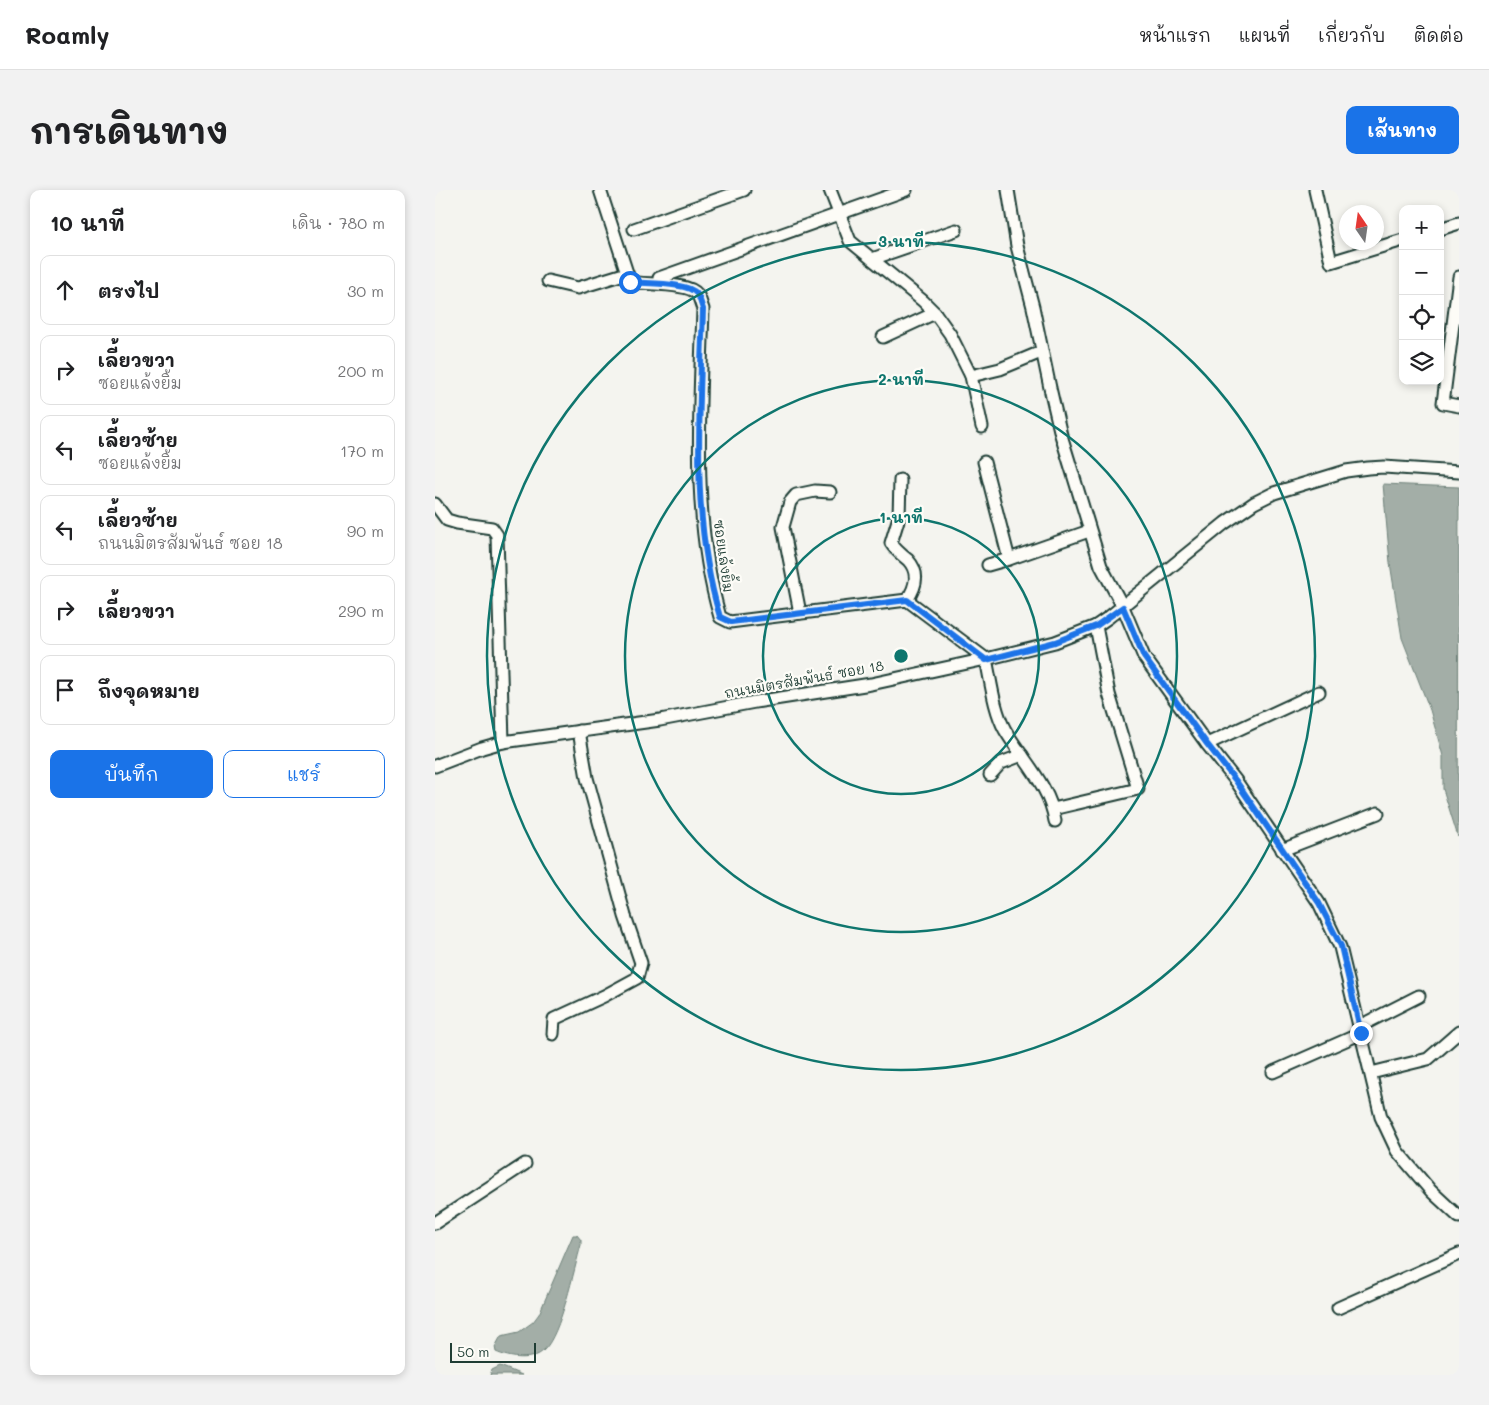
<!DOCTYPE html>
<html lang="th">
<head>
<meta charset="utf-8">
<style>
	:root { --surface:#fff; --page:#f2f2f2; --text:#202124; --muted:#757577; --line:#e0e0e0; --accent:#1a73e8 }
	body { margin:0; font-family:Mali,"Playpen Sans Thai",sans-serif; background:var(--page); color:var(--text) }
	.controls { position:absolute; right:15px; top:15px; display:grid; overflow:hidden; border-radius:10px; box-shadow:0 2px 8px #0003 }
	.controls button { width:45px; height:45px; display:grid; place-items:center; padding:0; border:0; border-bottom:1px solid var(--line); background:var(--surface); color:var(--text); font:25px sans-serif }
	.compass { position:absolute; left:904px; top:15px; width:45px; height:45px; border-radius:50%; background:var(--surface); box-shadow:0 2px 8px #0003; rotate:347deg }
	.scale { position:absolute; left:15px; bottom:12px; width:86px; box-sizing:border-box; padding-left:5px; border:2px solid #1f3d34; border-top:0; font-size:14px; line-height:18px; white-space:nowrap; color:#1f3d34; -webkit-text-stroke:4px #fdfcf7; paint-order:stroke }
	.stop { position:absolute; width:15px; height:15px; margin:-11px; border:4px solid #1a73e8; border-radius:50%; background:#fff }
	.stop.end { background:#1a73e8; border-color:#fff; box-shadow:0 1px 5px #0008 }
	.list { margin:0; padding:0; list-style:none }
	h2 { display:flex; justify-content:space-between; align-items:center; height:65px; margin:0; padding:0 20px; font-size:21px }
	h2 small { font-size:16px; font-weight:400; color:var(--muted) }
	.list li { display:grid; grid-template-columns:32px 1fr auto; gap:15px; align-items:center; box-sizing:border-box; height:70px; margin:0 10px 10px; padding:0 10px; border:1px solid var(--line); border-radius:10px }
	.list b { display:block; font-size:19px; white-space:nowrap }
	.list p { margin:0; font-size:16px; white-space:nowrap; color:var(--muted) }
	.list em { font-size:16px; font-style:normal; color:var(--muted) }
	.actions { display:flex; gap:10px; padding:15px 20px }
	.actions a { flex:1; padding:11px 0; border:1px solid var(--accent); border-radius:10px; text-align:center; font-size:18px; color:var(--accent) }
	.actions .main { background:var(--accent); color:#fff }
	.icon { flex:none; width:28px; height:28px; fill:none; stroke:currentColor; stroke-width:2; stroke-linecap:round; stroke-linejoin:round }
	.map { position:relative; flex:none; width:1024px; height:1185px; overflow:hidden; border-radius:10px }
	header { display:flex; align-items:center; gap:30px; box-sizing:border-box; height:70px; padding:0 25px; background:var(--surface); border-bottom:1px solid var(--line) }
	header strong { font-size:24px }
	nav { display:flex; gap:28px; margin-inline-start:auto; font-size:18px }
	.intro { display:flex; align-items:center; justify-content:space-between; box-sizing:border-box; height:120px; padding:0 30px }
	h1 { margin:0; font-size:35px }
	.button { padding:12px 22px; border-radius:10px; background:var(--accent); color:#fff; font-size:18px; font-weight:700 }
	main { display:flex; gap:30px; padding:0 30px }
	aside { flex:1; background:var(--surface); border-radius:10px; box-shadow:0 2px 8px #0003 }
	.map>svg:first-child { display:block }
	.water { fill:#a3aea7; stroke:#6e8179 }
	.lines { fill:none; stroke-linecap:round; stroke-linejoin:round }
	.minor-casing { stroke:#1f3d34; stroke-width:15 }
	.minor { stroke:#fdfcf7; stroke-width:11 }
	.route { stroke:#1a73e8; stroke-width:6 }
	.ring { fill:none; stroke:#0f766e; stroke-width:2.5 }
	.labels { text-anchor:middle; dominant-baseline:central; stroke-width:4.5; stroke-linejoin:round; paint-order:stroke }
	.street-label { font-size:14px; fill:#1f3d34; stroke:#fdfcf7 }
	.centre { fill:#0f766e; stroke:#fdfcf7; stroke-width:2.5 }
	.ring-label { font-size:15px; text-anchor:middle; font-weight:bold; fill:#0f766e; stroke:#fdfcf7; stroke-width:4.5; stroke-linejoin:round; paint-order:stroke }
</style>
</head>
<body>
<header>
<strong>Roamly</strong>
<nav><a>หน้าแรก</a><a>แผนที่</a><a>เกี่ยวกับ</a><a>ติดต่อ</a></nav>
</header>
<div class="intro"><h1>การเดินทาง</h1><a class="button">เส้นทาง</a></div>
<main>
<aside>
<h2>10 นาที<small>เดิน · 780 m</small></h2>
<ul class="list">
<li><svg class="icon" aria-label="ahead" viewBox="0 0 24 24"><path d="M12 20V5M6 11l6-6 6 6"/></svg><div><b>ตรงไป</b></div><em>30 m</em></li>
<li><svg class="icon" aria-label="right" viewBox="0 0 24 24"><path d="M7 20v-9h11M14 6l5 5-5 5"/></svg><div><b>เลี้ยวขวา</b><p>ซอยแล้งยิ้ม</p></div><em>200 m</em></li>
<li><svg class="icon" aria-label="left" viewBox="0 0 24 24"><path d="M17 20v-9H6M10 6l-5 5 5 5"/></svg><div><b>เลี้ยวซ้าย</b><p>ซอยแล้งยิ้ม</p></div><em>170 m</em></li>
<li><svg class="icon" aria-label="left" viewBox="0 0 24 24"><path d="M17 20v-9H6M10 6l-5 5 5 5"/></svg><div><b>เลี้ยวซ้าย</b><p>ถนนมิตรสัมพันธ์ ซอย 18</p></div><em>90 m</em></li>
<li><svg class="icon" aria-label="right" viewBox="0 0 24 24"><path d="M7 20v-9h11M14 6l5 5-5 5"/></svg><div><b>เลี้ยวขวา</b></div><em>290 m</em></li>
<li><svg class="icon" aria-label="arrive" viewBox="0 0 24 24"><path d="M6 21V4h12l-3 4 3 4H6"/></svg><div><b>ถึงจุดหมาย</b></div></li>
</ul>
<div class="actions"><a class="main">บันทึก</a><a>แชร์</a></div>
</aside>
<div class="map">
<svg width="1024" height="1185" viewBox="0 0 1024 1185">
	<rect width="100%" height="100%" fill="#f4f4ef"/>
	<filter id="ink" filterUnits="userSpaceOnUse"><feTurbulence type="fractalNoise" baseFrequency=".02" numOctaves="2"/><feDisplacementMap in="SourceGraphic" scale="10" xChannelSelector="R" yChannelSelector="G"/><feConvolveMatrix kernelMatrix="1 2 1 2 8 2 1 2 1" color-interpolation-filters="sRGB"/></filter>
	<g filter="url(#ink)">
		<g class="water">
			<polygon points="948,294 1024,297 1023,647 1008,599 1008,566 995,520 967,448 955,373"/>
			<path d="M138 1045H142L146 1050V1055C139 1079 126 1144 109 1160 98 1172 74 1168 61 1162L60 1157 66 1146 84 1142 98 1132 104 1124Z"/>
			<polygon points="65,1176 87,1185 55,1185 57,1180"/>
		</g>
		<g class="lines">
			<g class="minor-casing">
				<g id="minor">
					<path d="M165 0 195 92C210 95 254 92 262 104 265 108 266 114 268 119 265 221 256 328 285 427L295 432 472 410 551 469C556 492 559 520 570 540 587 569 615 596 620 631"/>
					<polyline points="395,0 415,51 488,111 500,123 515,144 536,186 547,237"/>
					<polyline points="573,0 582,56 598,117 615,198 626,245 666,376 688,417 709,467 772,554 801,591 884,713 905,757 946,927 962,961 996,1001 1024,1027"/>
					<polyline points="880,0 896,72 968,50"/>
					<polyline points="199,39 309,0"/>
					<polyline points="1005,39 1024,33"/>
					<polyline points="437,69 521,40"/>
					<polyline points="1024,87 1008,213 1024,216"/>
					<polyline points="224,88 471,0"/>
					<polyline points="113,91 143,98 192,83"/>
					<polyline points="448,147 500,123"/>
					<polyline points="536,186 565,179 606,162"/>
					<polyline points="549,272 574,369"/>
					<path d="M465 290 464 327 456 353C461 361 466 364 473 370 485 383 481 397 472 410"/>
					<polyline points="0,314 12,330 22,333 57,338 62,345 68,552"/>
					<polyline points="553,375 574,369 654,341"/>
					<polyline points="365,423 348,337 355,312 361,305 380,301 395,302"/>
					<polyline points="772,554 884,502"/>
					<polyline points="0,576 47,558 68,552 225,530 320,512 436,494 551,469 620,452 661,436 674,427 790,333 819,313 839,303 911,281 933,278 949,277 1024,282"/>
					<polyline points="555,585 566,573 587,565"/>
					<polyline points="618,619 703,599 674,504 661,436"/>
					<polyline points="847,660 943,623"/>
					<polyline points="925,836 984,806"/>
					<polyline points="118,844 119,829 169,806 202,788 206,773 190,726 152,588 144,541"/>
					<polyline points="838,882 927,843"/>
					<polyline points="936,883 993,869 1024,842"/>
					<polyline points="0,1033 90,974"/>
					<polyline points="903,1118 1024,1064"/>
				</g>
			</g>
			<use href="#minor" class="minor"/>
		</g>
	</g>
	<g class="lines" filter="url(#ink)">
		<path class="route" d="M195 92C210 94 254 92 262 104 265 108 266 114 268 119 265 221 255 328 285 427L296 432 472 410 551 470 620 452 661 436 688 417 709 467 772 554 801 591 884 713 906 756 926 843"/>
	</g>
	<g class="ring">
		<circle cx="466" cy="466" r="138"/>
		<circle cx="466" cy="466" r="276"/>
		<circle cx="466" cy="466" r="414"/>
	</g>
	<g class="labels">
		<g class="street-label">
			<text transform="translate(289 366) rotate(82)">ซอยแล้งยิ้ม</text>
			<text transform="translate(369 489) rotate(-10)">ถนนมิตรสัมพันธ์ ซอย 18</text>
		</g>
	</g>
	<circle cx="466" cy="466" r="8" class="centre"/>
	<g class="ring-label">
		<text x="466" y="57">3 นาที</text>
		<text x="466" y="195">2 นาที</text>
		<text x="466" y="333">1 นาที</text>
	</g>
</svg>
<div class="controls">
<button>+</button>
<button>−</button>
<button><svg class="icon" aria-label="locate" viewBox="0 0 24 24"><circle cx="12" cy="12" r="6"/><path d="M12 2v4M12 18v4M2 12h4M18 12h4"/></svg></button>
<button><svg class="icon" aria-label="layers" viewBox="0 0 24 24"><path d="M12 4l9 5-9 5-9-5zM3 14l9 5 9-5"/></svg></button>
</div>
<svg class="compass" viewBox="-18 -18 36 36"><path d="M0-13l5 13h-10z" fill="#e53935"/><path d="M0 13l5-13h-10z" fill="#757577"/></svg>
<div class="scale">50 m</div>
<div class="stop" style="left:195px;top:92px"></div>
<div class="stop end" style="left:926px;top:843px"></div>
</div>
</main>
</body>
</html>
